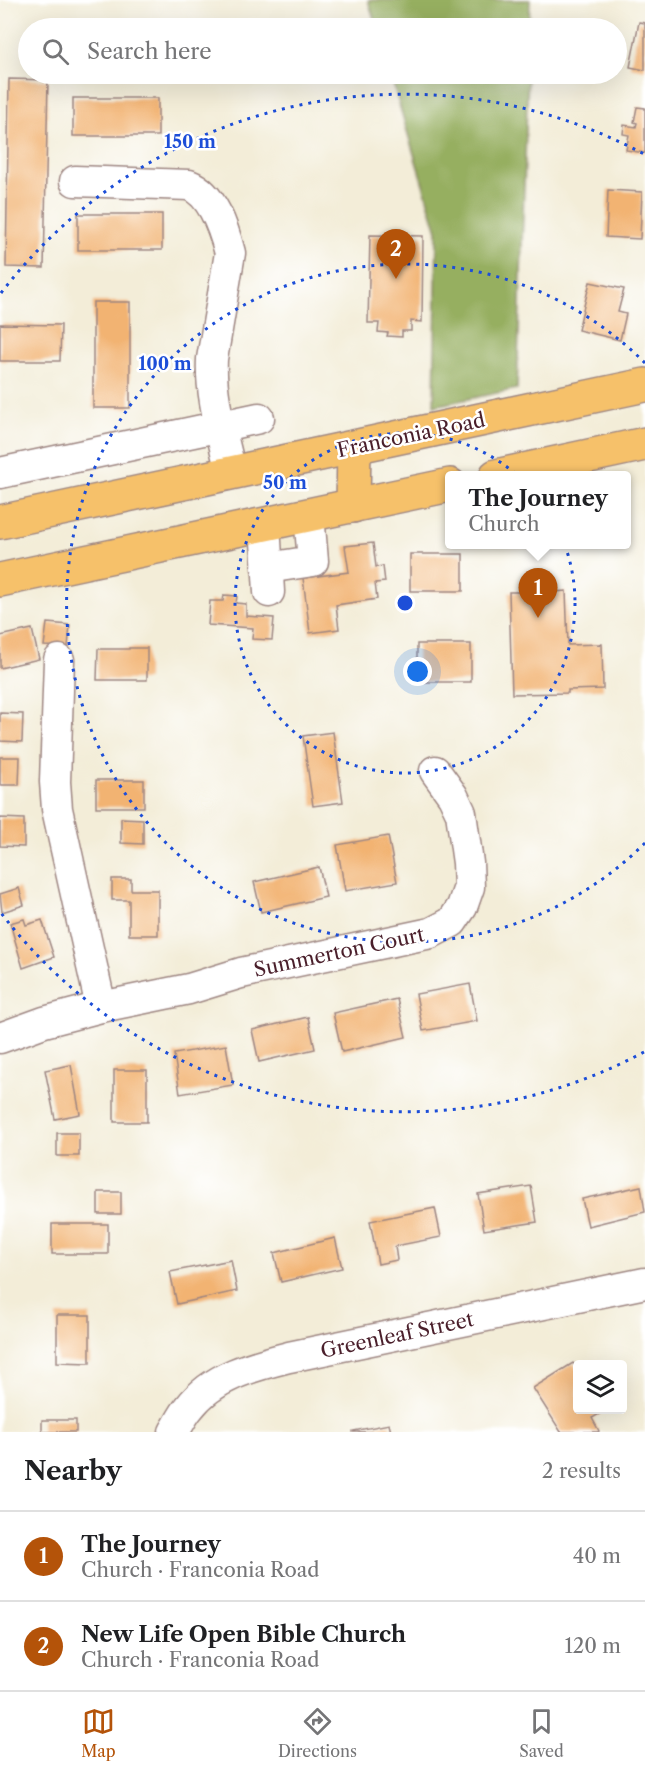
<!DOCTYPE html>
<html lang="en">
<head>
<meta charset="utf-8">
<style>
	:root { --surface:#fff; --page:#f6f6f6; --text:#202124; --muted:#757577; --line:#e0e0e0; --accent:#b45309 }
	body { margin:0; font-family:"Libre Caslon Text",serif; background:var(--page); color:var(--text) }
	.controls { position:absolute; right:18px; bottom:18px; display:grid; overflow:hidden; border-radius:6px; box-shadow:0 6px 24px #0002 }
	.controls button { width:54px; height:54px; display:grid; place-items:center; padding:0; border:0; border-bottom:2px solid var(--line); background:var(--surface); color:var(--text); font:30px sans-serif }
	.you { position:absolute; left:418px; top:672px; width:21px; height:21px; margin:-15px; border:4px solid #fff; border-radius:50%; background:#1a73e8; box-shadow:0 0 0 9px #1a73e833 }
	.badge { display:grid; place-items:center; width:39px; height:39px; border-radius:50%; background:var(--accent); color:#fff; font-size:20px; font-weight:700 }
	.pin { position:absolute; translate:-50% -50px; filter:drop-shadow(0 2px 3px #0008) }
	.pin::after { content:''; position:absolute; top:32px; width:21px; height:18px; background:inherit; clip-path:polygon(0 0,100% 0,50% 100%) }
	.popup { position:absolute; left:445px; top:471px; width:186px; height:78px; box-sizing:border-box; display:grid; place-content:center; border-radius:6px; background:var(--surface); filter:drop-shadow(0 2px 4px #0005); font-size:20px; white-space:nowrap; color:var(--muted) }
	.popup b { font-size:22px; color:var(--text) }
	.popup::after { content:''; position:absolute; left:50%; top:100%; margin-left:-12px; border:12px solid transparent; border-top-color:var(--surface) }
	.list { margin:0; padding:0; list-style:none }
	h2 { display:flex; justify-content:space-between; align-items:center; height:78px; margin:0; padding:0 24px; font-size:26px }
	h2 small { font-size:20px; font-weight:400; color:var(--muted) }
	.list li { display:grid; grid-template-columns:39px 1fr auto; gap:18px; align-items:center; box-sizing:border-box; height:90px; padding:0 24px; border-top:2px solid var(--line) }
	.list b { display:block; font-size:22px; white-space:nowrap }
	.list p { margin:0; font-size:20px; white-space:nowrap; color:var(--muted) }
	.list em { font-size:20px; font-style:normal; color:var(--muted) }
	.icon { flex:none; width:33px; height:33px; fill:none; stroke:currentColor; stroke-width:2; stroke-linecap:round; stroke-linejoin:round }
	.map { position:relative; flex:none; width:645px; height:1432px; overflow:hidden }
	.search { position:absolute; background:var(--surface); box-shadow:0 6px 24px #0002; left:18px; right:18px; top:18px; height:66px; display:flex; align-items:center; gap:15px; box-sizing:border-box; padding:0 21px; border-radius:33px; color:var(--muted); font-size:22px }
	.sheet { height:258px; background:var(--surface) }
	nav { display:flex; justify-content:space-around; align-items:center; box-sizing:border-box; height:84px; border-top:2px solid var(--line); background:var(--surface); font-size:16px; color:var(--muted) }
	nav a { display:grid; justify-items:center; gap:3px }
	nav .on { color:var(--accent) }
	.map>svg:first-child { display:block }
	.forest { fill:#96af60; stroke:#706746; stroke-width:1.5 }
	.building { fill:#f2b372 }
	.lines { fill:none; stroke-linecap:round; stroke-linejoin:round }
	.minor-casing { stroke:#9e8682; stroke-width:33 }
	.major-casing { stroke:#9e8682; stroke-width:36 }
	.minor { stroke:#fff; stroke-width:30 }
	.major { stroke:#f6c16b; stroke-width:33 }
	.ring { fill:none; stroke:#1d4ed8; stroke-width:3; stroke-dasharray:3 6 }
	.labels { text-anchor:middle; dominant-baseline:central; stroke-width:5; stroke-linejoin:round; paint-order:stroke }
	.street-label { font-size:20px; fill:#4a1f2b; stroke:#fff }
	.centre { fill:#1d4ed8; stroke:#fff; stroke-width:3 }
	.ring-label { font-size:18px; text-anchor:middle; font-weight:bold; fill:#1d4ed8; stroke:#fff; stroke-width:5; stroke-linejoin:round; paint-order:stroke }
</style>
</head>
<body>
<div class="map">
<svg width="645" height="1432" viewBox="0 0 645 1432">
	<rect width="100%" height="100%" fill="#fff"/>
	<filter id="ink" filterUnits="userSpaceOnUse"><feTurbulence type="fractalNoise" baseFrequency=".0167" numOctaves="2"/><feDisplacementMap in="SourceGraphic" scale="12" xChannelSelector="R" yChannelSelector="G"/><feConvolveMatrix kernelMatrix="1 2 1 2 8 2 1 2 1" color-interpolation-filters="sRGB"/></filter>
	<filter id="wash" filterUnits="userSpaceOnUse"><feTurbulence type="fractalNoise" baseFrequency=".008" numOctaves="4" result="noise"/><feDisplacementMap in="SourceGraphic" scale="24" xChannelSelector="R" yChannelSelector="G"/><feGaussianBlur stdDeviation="1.35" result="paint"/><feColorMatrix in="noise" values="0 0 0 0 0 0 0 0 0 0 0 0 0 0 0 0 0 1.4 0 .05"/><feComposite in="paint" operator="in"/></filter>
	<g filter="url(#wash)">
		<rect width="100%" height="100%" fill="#f3edd8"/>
		<g class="forest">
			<polygon points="368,0 530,0 529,28 377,28"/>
			<polygon points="390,74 528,74 517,389 434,406 437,231"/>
		</g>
		<g id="blocks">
			<g class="building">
				<polygon points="639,22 645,23 645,70 630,67"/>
				<polygon points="9,79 48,80 44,268 6,267"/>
				<rect x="73" y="98" width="85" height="38"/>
				<polygon points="637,107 645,108 645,153 626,150 629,135 623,134 624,125 636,127 637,123 634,122"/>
				<polygon points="608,190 642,192 640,239 606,237"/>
				<rect x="78" y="214" width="84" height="36"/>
				<polygon points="370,235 423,236 422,322 411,321 411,331 402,331 402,337 387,336 388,333 378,332 379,323 368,323"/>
				<polygon points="590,282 624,289 618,312 626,314 620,340 578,330"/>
				<rect x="93" y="302" width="37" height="106"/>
				<polygon points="0,324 61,325 60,361 0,361"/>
				<polygon points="373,543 376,567 383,566 385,582 375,583 377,599 336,605 339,629 310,633 303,578 349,572 345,546"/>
				<rect x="410" y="554" width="53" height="37"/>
				<polygon points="544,585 554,585 554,592 566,591 568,645 602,644 603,689 568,690 568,693 512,694 509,592 521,592 520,587 544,587"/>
				<polygon points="224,595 237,596 236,603 246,604 246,616 274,618 272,640 252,639 253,628 208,625 210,601 223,601"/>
				<polygon points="47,623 70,625 68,647 44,646"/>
				<polygon points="32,629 39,659 0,668 0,636"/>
				<rect x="417" y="644" width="54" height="38"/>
				<polygon points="129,648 147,648 147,680 97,680 98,649 129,649"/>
				<polygon points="0,713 23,714 22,742 0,741"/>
				<polygon points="333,732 343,802 313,806 303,736"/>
				<polygon points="0,757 20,757 19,785 0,785"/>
				<rect x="96" y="780" width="48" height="27"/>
				<polygon points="0,818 24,819 24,847 0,846"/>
				<polygon points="121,818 143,819 143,844 121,843"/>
				<polygon points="388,836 397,882 345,891 337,845"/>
				<polygon points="319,867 326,897 261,912 254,882"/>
				<polygon points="112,879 131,879 131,890 158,890 158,935 129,935 129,900 112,900"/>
				<polygon points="19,888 24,905 2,912 0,894"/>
				<polygon points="24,919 26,925 42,920 54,957 23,968 10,923"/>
				<polygon points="470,984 477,1021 423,1031 416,994"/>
				<polygon points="397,999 406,1037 342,1052 333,1013"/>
				<polygon points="308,1017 315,1049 259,1062 252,1030"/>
				<polygon points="226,1045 233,1085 180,1094 174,1054"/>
				<polygon points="71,1065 80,1114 55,1119 45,1070"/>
				<rect x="114" y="1070" width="33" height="52"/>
				<rect x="57" y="1133" width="22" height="23"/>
				<polygon points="531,1186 537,1222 484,1230 478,1194"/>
				<polygon points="641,1186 645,1212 588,1226 582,1199"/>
				<rect x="98" y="1192" width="23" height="22"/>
				<polygon points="435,1208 441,1237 395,1246 397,1260 378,1264 370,1221"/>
				<rect x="52" y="1224" width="56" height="30"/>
				<polygon points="335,1238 342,1268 281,1282 274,1253"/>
				<polygon points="231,1260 237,1291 177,1304 170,1272"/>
				<polygon points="57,1315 90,1315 90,1363 57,1362"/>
				<polygon points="573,1363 578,1370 578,1410 602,1410 603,1412 592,1418 599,1431 598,1432 561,1432 533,1388"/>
				<rect x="42" y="1420" width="34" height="12"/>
				<polygon points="389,1424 391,1432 353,1432 353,1431"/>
			</g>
		</g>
	</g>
	<g filter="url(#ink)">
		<use href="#blocks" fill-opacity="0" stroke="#9e8682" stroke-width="1.5"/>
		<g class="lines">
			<g class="minor-casing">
				<g id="minor">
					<path d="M75 181 189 185C213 194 224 230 230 253L212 359C210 397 223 436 231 473"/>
					<polyline points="0,473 259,418"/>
					<polyline points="265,524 269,592"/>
					<polyline points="267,568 313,561 309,515"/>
					<polyline points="59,660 55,782 57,809 101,1007"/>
					<polyline points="0,1038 44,1022 101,1007 189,989 241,973 431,933 452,922 462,907 469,887 468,863 461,813 453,796 435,771"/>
					<path d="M174 1432C179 1424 183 1415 189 1408 213 1376 253 1366 289 1357L645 1283"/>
				</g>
			</g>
			<g class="major-casing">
				<g id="major">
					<polyline points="496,476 645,444"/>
					<polyline points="353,506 354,447"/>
					<polyline points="0,522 645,385"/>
					<polyline points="0,580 450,485"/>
				</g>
			</g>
			<use href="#minor" class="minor"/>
			<use href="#major" class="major"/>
		</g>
	</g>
	<g class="ring">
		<circle cx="405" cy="603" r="170"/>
		<path d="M645 843A339 339 0 1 1 645 363"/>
		<path d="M644 1052A509 509 0 0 1 1 913M1 293A509 509 0 0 1 644 154"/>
	</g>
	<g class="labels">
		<g class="street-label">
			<text transform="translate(411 435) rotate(-12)">Franconia Road</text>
			<text transform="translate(339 952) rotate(-12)">Summerton Court</text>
			<text transform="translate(397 1335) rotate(-12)">Greenleaf Street</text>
		</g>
	</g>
	<circle cx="405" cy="603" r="9" class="centre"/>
	<g class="ring-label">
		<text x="190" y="148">150 m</text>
		<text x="165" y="370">100 m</text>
		<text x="285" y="489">50 m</text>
	</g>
</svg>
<div class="controls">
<button><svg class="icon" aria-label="layers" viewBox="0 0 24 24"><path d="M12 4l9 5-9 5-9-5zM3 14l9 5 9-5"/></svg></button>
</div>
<div class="you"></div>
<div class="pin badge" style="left:538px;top:618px">1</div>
<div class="popup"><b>The Journey</b>Church</div>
<div class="pin badge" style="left:396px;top:279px">2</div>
<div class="search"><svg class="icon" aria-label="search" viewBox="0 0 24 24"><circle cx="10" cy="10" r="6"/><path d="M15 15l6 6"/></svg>Search here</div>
</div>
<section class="sheet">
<h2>Nearby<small>2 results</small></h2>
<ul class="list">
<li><span class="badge">1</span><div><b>The Journey</b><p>Church · Franconia Road</p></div><em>40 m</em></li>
<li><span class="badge">2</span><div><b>New Life Open Bible Church</b><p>Church · Franconia Road</p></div><em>120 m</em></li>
</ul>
</section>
<nav>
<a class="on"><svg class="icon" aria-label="map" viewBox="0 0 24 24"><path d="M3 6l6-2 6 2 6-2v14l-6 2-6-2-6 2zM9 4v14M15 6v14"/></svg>Map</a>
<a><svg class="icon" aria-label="directions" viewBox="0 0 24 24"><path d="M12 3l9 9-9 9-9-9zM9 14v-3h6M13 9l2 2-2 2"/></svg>Directions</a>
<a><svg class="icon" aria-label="saved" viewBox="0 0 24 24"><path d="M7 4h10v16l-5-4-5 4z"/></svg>Saved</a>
</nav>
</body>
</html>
